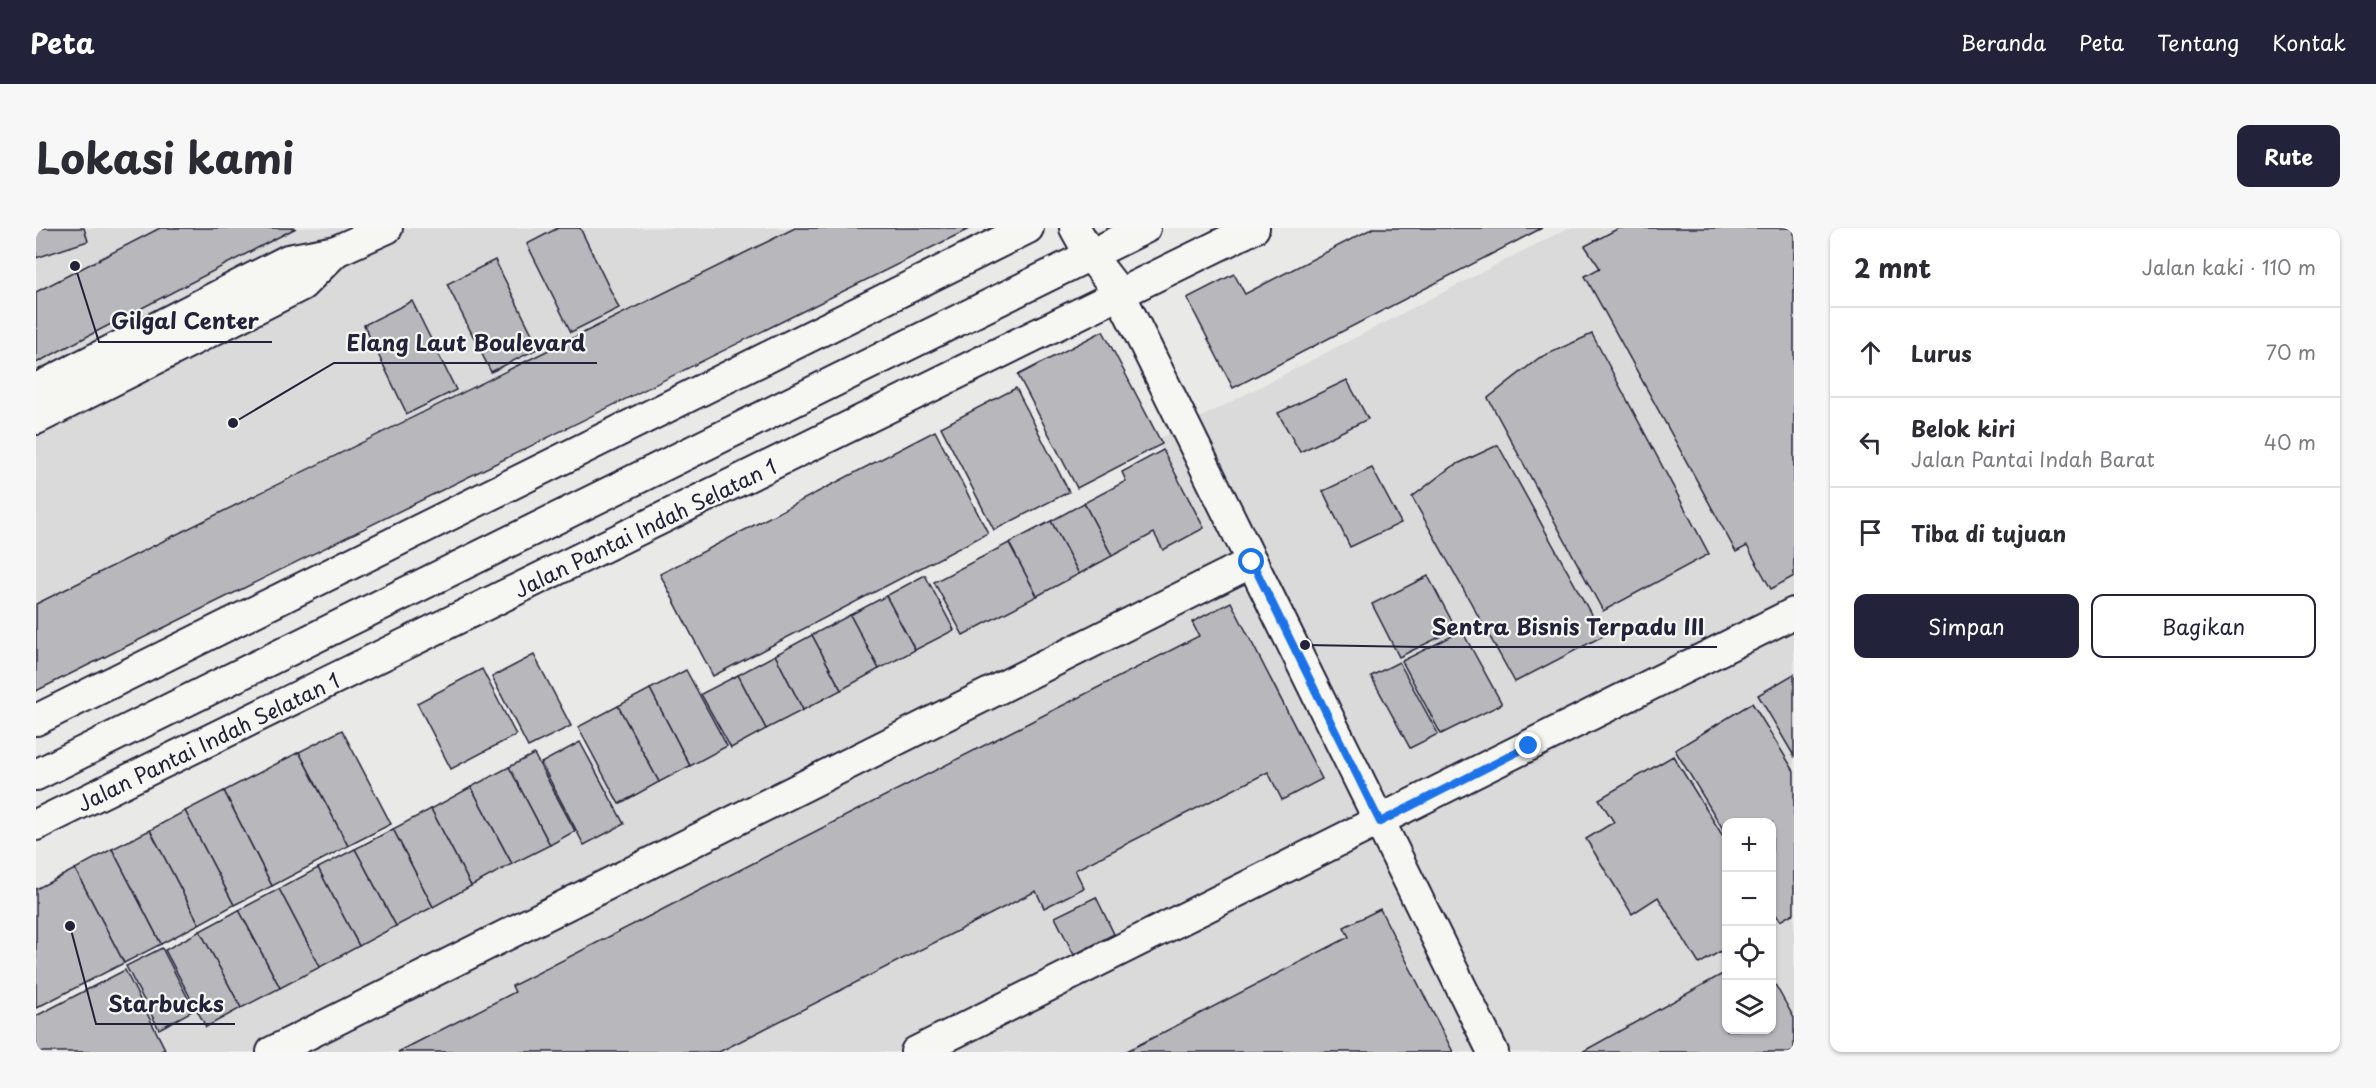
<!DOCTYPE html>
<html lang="id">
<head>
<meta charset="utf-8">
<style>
	:root { --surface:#fff; --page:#f7f7f7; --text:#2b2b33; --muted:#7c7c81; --line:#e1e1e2; --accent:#22223b }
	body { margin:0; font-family:"Playpen Sans",sans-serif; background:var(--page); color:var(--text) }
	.controls { position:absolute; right:18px; bottom:18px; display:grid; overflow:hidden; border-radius:12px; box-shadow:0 2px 4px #0004 }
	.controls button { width:54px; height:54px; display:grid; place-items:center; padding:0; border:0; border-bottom:2px solid var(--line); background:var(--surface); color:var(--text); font:30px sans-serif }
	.stop { position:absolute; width:18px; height:18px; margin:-14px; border:4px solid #1a73e8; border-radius:50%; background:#fff }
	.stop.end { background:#1a73e8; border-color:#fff; box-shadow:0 2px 6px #0008 }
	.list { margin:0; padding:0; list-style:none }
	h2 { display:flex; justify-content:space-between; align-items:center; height:78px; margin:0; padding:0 24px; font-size:26px }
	h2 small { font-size:20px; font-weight:400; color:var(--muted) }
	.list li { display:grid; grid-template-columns:39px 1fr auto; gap:18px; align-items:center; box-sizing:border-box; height:90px; padding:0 24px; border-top:2px solid var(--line) }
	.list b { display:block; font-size:22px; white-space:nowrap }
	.list p { margin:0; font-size:20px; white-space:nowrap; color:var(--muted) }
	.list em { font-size:20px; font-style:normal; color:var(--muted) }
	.actions { display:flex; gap:12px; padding:18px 24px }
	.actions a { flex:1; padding:14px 0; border:2px solid var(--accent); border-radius:12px; text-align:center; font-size:21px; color:var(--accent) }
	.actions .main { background:var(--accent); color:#fff }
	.icon { flex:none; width:33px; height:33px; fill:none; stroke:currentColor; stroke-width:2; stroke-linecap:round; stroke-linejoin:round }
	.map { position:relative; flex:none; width:1758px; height:824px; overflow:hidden; border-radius:12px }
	header { display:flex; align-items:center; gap:36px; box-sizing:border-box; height:84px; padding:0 30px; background:var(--accent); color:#fff }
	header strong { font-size:28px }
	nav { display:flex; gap:33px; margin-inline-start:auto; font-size:21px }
	.intro { display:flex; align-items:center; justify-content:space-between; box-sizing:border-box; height:144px; padding:0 36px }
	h1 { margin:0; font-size:42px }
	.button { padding:15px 27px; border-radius:12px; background:var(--accent); color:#fff; font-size:21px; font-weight:700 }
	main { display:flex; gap:36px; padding:0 36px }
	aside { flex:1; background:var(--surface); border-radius:12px; box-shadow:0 2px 4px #0004 }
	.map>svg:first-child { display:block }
	.built { fill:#dadada; fill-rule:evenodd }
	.building { fill:#b8b8bc; stroke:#22223b; stroke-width:1.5 }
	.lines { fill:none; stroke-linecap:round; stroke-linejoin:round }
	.minor-casing { stroke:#22223b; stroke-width:34 }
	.minor { stroke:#f6f6f2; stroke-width:30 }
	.route { stroke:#1a73e8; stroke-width:8 }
	.labels { text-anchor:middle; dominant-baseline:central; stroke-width:4.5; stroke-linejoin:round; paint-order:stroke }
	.street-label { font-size:21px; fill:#22223b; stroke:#f6f6f2 }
	.leader { fill:none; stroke:#22223b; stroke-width:2 }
	.callout-dot { fill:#22223b; stroke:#f6f6f2; stroke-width:2 }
	.callout-label { font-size:22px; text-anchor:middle; font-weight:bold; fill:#22223b; stroke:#f6f6f2; stroke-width:4.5; stroke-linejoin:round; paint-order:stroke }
</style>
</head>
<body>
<header>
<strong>Peta</strong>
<nav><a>Beranda</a><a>Peta</a><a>Tentang</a><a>Kontak</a></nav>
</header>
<div class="intro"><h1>Lokasi kami</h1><a class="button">Rute</a></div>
<main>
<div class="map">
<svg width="1758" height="824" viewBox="0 0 1758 824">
	<rect width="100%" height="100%" fill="#e9e9e7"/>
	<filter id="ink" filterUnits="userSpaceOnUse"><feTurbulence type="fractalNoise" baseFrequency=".0167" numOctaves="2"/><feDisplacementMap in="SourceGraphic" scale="12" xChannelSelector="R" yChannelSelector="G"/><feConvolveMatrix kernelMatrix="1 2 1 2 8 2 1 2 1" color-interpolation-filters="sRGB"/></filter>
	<g filter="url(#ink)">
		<g class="built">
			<polygon points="0,0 789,0 0,390"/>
			<path d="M1532 0H1758V824H0V805L1136 239 1119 213ZM1690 594H1736V802H1690Z"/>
		</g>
		<g class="building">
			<polygon points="0,0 48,0 52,13 0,30"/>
			<polygon points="124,0 260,0 0,135 0,64"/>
			<polygon points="522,0 544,0 583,80 535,104 491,16"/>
			<polygon points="759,0 935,0 0,463 0,376"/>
			<polygon points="1337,0 1506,0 1197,160 1151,70 1198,46 1209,66"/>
			<polygon points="1583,0 1758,0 1758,348 1735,361 1711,318 1700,324 1549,48 1564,40 1549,18"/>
			<polygon points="459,32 503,120 455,144 411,56"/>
			<polygon points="376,73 420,162 371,186 328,97"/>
			<polygon points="1067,103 1126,216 1041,260 982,147"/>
			<polygon points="1556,106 1673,326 1567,383 1452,170 1503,130"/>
			<polygon points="1311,152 1332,191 1264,224 1242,185"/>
			<polygon points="980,160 1033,264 958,302 905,199"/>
			<polygon points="899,203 952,305 677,448 624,346"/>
			<polygon points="1462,217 1567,408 1479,454 1376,269 1415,239"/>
			<polygon points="1127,222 1168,300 1127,322 1118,305 1076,328 1048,275 1090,253 1086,244"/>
			<polygon points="1336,240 1365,295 1314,319 1287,263"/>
			<polygon points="1048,275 1076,328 1043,346 1015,293"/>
			<polygon points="1015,293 1043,346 1001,368 973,315"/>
			<polygon points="973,315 1001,368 927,407 898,354"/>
			<polygon points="889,347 918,402 879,422 850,368"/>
			<polygon points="1392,348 1420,401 1363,429 1336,376"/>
			<polygon points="850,368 879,422 843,441 814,387"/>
			<polygon points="1195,374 1286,551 1246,572 1232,544 1039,642 1048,660 1008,680 1000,663 683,824 362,824 479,764 476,758 1163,408 1156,394"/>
			<polygon points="814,387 843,441 805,462 776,407"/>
			<polygon points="1426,403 1466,476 1405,506 1366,433"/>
			<polygon points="776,407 805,462 767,482 739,427"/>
			<polygon points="498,427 535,498 492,519 456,449"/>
			<polygon points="739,427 767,482 730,501 702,447"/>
			<polygon points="1363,434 1402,506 1374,520 1335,448"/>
			<polygon points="446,441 480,507 415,541 381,475"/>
			<polygon points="650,442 691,518 654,538 614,461"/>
			<polygon points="1758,446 1758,528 1722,467"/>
			<polygon points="702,447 730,501 695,520 665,466"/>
			<polygon points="614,461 654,538 623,554 582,478"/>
			<polygon points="1716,475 1758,543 1758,685 1744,693 1736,680 1736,594 1690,594 1690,606 1639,522"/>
			<polygon points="582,478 623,554 583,576 542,499"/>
			<polygon points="306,502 355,596 312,618 263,524"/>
			<polygon points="544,514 588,596 548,617 505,535"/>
			<polygon points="263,524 312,618 236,658 188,563"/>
			<polygon points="498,526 539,603 514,617 473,539"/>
			<polygon points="1637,528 1690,613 1690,720 1663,736 1622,669 1596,686 1550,611 1578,594 1563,571"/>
			<polygon points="473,539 514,617 476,636 435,559"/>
			<polygon points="435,559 476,636 435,658 395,581"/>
			<polygon points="188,563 236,658 198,677 149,583"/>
			<polygon points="395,581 435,658 397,679 357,601"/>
			<polygon points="149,583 198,677 163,696 114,602"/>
			<polygon points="357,601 397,679 360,698 319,621"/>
			<polygon points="114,602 163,696 125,716 76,621"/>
			<polygon points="76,621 125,716 88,735 39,641"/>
			<polygon points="319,621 360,698 323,718 282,640"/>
			<polygon points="282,640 323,718 284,739 243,661"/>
			<polygon points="39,641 88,735 0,780 0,661"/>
			<polygon points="243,661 284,739 244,760 203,682"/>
			<polygon points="1060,669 1078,706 1038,727 1019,689"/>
			<polygon points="1344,681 1417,824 1089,824 1313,709 1308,699"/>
			<polygon points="203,682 244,760 205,780 164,703"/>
			<polygon points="164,703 205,780 170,799 129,722"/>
			<polygon points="126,720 158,782 123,801 90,738"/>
			<polygon points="89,742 129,821 123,824 0,824 0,788"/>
			<polygon points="1690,744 1690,802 1736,802 1736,751 1758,790 1758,824 1546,824"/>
		</g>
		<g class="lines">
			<g class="minor-casing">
				<g id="minor">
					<polyline points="1039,0 1054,27 1084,66 1457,824"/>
					<polyline points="0,161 252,32 300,23 351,0"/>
					<polyline points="0,191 266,57 300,23"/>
					<polyline points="0,492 992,0"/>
					<polyline points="0,547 1109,0"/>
					<polyline points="0,597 1218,0"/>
					<polyline points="236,824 1216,334"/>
					<polyline points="880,824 1758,385"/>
				</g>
			</g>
			<use href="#minor" class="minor"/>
		</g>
	</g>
	<g class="lines" filter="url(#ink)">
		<polyline class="route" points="1216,334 1344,594 1493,518"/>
	</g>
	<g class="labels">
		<g class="street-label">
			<text transform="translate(609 299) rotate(-26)">Jalan Pantai Indah Selatan 1</text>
			<text transform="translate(172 513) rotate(-26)">Jalan Pantai Indah Selatan 1</text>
		</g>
	</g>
	<path class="leader" d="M39 38L63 114H236M197 195L298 135H561M1269 417L1384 419H1681M34 698L60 796H199"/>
	<g class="callout-dot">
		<circle cx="39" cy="38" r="6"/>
		<circle cx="197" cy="195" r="6"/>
		<circle cx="1269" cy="417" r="6"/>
		<circle cx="34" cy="698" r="6"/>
	</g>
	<g class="callout-label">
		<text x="149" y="101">Gilgal Center</text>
		<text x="430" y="123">Elang Laut Boulevard</text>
		<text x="1532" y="407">Sentra Bisnis Terpadu III</text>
		<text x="130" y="784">Starbucks</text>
	</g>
</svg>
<div class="controls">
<button>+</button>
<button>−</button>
<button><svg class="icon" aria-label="locate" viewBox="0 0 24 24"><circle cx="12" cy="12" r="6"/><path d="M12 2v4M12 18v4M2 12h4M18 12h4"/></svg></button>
<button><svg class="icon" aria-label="layers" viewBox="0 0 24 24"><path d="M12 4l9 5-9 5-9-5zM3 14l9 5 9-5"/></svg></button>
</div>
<div class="stop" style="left:1216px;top:334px"></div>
<div class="stop end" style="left:1493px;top:518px"></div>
</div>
<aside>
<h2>2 mnt<small>Jalan kaki · 110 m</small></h2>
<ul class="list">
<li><svg class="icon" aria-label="ahead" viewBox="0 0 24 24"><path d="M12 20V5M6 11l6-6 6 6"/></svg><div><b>Lurus</b></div><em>70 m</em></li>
<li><svg class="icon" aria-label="left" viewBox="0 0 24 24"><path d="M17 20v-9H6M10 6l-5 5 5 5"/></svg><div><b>Belok kiri</b><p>Jalan Pantai Indah Barat</p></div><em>40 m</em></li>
<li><svg class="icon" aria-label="arrive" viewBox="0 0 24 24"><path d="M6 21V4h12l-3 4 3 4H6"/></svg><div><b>Tiba di tujuan</b></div></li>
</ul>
<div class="actions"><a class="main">Simpan</a><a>Bagikan</a></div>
</aside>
</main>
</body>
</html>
